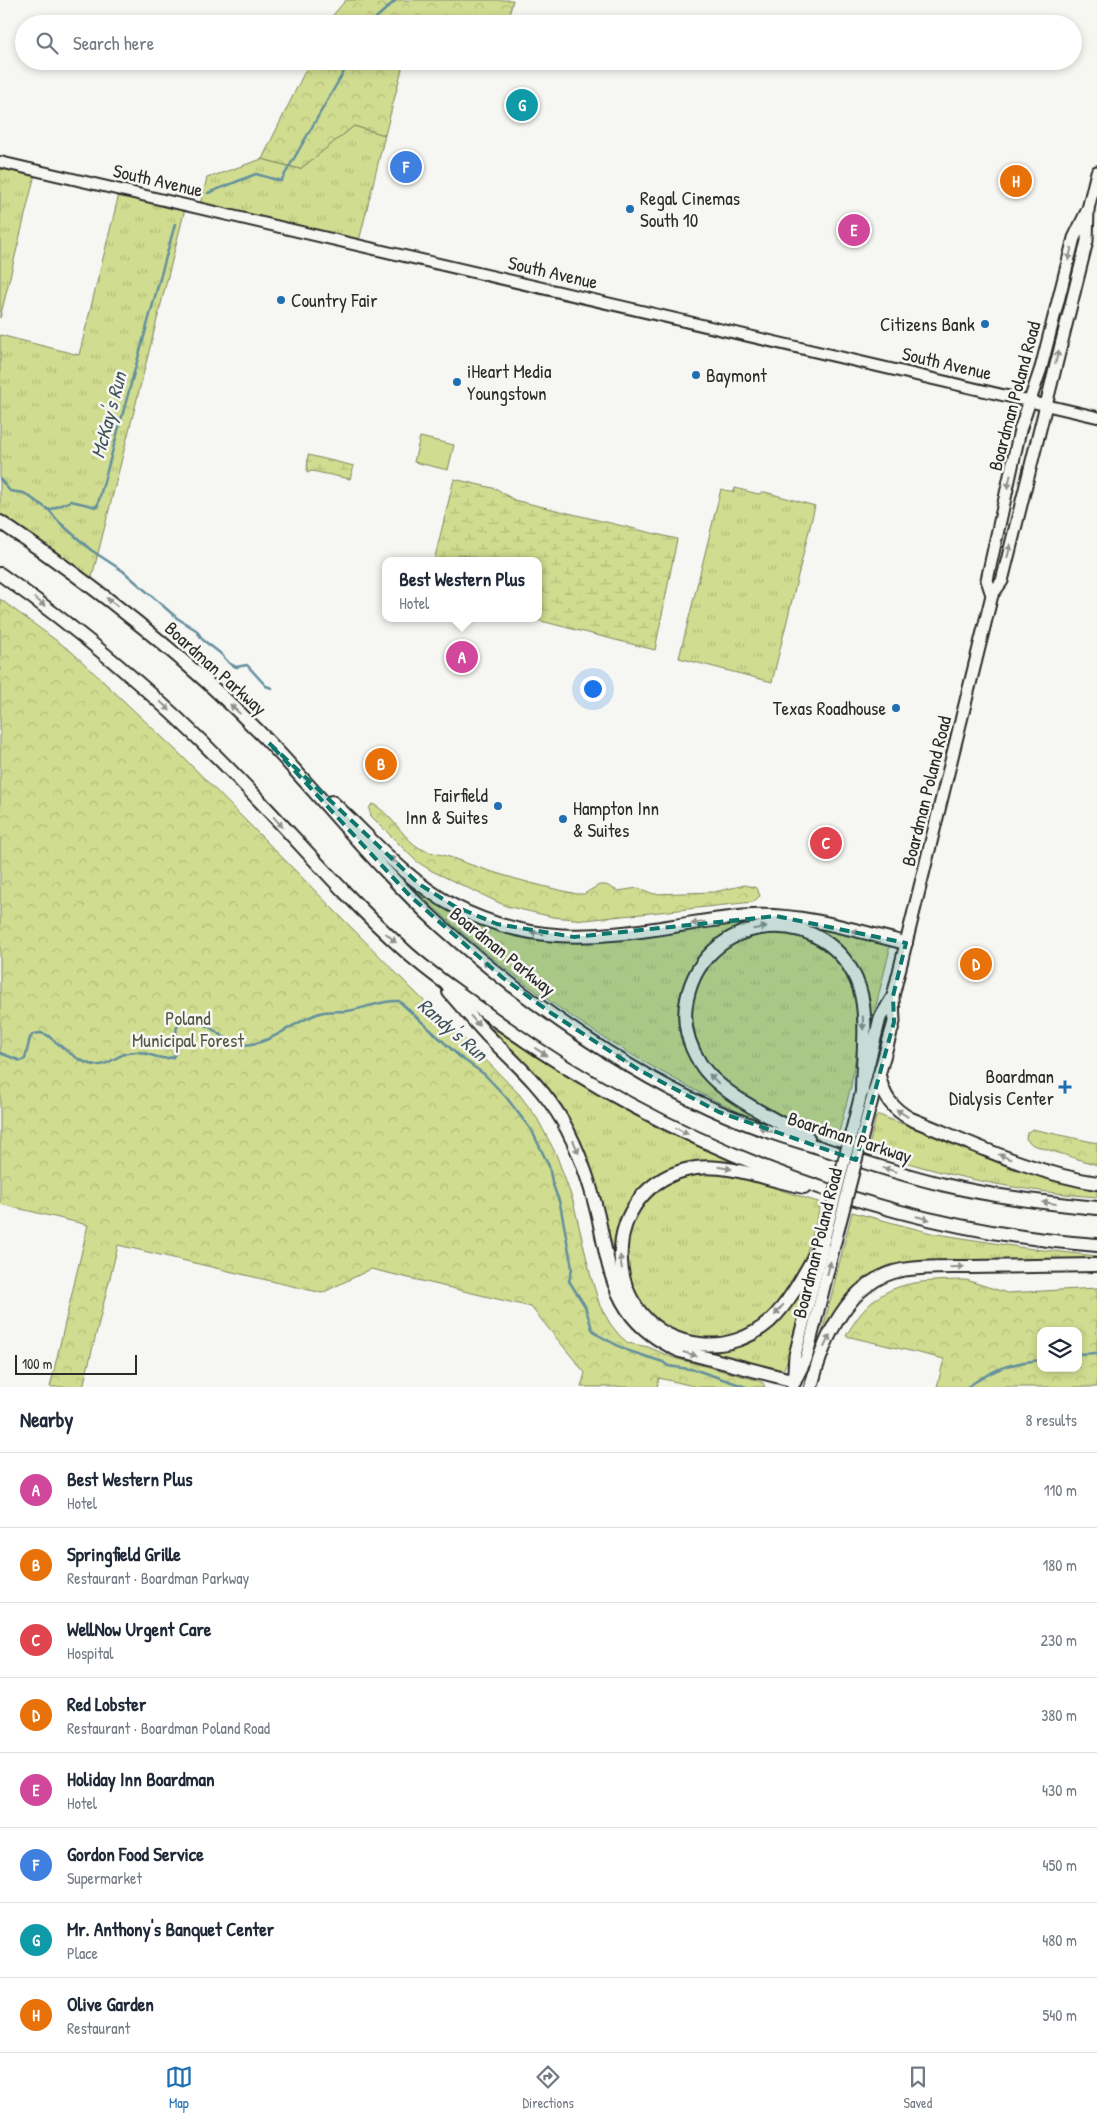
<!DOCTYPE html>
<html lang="en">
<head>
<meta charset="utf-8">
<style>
	:root { --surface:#fff; --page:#f6f6f7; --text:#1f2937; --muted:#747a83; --line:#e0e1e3; --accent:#1f6fb2 }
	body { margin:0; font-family:"Patrick Hand",sans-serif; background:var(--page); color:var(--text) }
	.controls { position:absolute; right:15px; bottom:15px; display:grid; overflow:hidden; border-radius:10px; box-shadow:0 2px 8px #0003 }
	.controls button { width:45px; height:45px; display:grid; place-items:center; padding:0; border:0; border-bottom:1px solid var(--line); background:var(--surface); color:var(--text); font:25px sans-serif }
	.scale { position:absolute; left:15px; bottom:12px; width:122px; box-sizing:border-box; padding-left:5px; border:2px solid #2b2b2b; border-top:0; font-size:14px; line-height:18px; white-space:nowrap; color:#2b2b2b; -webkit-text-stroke:4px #f6f6f2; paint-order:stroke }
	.you { position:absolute; left:592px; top:688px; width:18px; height:18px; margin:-12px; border:4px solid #fff; border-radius:50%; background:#1a73e8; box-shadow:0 0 0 8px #1a73e833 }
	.badge { display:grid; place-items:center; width:32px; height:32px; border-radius:50%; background:var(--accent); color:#fff; font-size:16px; font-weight:700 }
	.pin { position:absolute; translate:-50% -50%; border:2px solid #fff; box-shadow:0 1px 5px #0006 }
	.popup { position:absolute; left:382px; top:557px; width:160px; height:65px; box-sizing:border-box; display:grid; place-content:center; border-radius:10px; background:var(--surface); filter:drop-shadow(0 1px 4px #0005); font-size:16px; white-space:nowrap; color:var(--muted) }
	.popup b { font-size:19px; color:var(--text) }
	.popup::after { content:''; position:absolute; left:50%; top:100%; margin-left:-10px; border:10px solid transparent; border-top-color:var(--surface) }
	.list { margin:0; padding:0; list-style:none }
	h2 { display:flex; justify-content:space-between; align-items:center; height:65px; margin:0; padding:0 20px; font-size:21px }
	h2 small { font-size:16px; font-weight:400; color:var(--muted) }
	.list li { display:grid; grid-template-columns:32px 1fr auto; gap:15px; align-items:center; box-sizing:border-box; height:75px; padding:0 20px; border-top:1px solid var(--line) }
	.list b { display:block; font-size:19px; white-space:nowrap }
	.list p { margin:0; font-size:16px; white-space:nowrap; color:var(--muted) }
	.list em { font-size:16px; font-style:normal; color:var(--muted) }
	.icon { flex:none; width:28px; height:28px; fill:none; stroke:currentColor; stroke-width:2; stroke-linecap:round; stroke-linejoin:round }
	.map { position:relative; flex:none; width:1097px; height:1387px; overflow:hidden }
	.search { position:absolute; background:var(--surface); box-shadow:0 2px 8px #0003; left:15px; right:15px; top:15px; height:55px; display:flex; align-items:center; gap:12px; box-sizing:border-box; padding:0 18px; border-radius:28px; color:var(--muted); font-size:19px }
	.sheet { height:665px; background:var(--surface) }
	nav { display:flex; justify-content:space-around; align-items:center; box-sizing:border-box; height:70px; border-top:1px solid var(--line); background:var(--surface); font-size:14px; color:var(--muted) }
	nav a { display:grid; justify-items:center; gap:2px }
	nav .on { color:var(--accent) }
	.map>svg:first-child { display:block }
	.grass { fill:url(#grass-tufts); stroke:#7e845d }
	.forest { fill:url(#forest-crowns); stroke:#7e845d; fill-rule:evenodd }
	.wetland { fill:url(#wetland-marsh); stroke:#7e845d }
	.garden { fill:#d0dc8f; stroke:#7e845d }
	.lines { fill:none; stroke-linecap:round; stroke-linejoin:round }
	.stream { stroke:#638f9e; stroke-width:2.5 }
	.secondary-casing { stroke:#2b2b2b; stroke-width:14 }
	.primary-casing { stroke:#2b2b2b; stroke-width:15 }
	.motorway-casing { stroke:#2b2b2b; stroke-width:16 }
	.secondary { stroke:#f6f6f2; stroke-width:10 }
	.primary { stroke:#f6f6f2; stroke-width:11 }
	.motorway { stroke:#f6f6f2; stroke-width:12 }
	.primary-bridge-casing { stroke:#2b2b2b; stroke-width:15; stroke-linecap:butt }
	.primary-bridge { stroke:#f6f6f2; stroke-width:11 }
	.oneway { fill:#90908e }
	.marked { fill:#0f766e; fill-opacity:0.2; stroke:#0f766e; stroke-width:4; stroke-dasharray:10 6; stroke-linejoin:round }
	.poi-dot { fill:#1f6fb2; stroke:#f6f6f2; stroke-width:2 }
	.labels { text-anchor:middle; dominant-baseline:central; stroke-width:5; stroke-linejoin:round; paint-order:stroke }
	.street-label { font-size:19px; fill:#2b2b2b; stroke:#f6f6f2 }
	.poi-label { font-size:19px; fill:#2b2b2b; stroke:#f6f6f2; text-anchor:start }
	.park-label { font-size:19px; fill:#545744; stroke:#f6f6f2 }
	.water-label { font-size:20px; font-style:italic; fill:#42545b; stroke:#f6f6f2 }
</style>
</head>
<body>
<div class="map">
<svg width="1097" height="1387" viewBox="0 0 1097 1387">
	<defs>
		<pattern id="grass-tufts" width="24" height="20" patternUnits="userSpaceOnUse" patternTransform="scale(1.25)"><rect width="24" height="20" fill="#d0dc8f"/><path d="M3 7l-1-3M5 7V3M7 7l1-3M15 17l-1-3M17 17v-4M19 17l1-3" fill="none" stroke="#b3bd7c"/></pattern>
		<pattern id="forest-crowns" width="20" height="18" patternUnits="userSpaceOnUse" patternTransform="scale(1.25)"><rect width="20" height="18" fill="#d0dc8f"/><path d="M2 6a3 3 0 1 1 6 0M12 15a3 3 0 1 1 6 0" fill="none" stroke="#b3bd7c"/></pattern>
		<pattern id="wetland-marsh" width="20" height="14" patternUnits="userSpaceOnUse" patternTransform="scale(1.25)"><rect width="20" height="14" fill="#d0dc8f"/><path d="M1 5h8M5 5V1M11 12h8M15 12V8" fill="none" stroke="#b3bd7c"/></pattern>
	</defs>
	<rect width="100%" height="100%" fill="#f6f6f2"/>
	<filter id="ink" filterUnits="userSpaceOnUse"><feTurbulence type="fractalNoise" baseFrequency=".02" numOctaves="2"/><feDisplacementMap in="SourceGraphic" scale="10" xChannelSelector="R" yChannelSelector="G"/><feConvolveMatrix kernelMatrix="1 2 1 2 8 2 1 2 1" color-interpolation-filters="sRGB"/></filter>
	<g filter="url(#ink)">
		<g class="grass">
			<polygon points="354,126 385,135 358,245 199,208 207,178 262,159 300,169"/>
			<polygon points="0,162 36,170 0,318"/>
			<polygon points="120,190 186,205 90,585 0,522 0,335 79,355"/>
			<polygon points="735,488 758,494 765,492 815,506 772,682 679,658 721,489 734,492"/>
			<path d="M417 887 518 934 758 919V923L746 926 694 970 687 1044 758 1114 755 1120C626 1059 518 988 415 890Z"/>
			<path d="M807 923 885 944 889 947V953L871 1026H868C867 1013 868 999 864 986 856 957 832 938 806 926Z"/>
			<path d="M764 932 798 934 832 952 852 981 856 1001 858 1042 851 1086 837 1140C803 1124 761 1109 731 1087 682 1051 678 982 729 945 738 938 754 935 764 932Z"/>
			<polygon points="492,1028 614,1104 658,1128 731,1161 730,1164 646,1187 617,1262 613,1263 552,1095 520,1058 490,1030"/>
			<path d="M879 1115 1037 1175 1097 1191V1197C1018 1191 942 1176 868 1150L876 1117Z"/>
			<path d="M709 1173 740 1177 821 1203C809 1252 791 1313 740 1332 723 1339 711 1341 693 1336 675 1331 660 1325 647 1311 637 1300 631 1284 629 1270 628 1264 626 1257 626 1251 625 1221 650 1193 675 1180 686 1175 697 1174 709 1173Z"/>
			<polygon points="852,1212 931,1233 1025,1248 1097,1256 1097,1261 880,1272 820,1341"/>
			<path d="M802 1287 804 1288C800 1305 792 1360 782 1371L698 1352 700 1348 735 1346Z"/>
		</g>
		<g class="forest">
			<polygon points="346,0 513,0 507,24 440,24 415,18 413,24 329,24 333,15"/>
			<polygon points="310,61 404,61 385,135 354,126 300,169 262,159"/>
			<polygon points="0,599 72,652 182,756 419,996 479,1053 519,1094 537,1118 556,1154 573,1201 591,1277 600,1306 611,1325 620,1336 628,1343 648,1347 674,1358 757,1380 763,1383 765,1387 698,1387 659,1378 657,1387 581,1387 585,1373 531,1307 371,1269 322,1293 118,1245 83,1387 50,1387 88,1225 0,1204"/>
			<path d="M373 804C390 813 400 833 415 845 427 854 441 853 455 859 495 874 535 885 577 894H584L599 885H606L618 891 638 888 654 894 714 892 745 885 757 888 760 896 753 902 585 920 553 917 506 906 432 871 416 861 371 816 369 809 371 805Z"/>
			<polygon points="1032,1129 1097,1143 1097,1165 1033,1145 1026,1139 1027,1133"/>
			<path d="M966 1280 1007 1293 1097 1288V1387H937L944 1359 846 1336C877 1281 909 1281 966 1280ZM1041 1331H1078V1368H1041Z"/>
		</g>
		<g class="wetland">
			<polygon points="308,455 354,466 350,479 312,471 307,473"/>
			<polygon points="454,479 497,489 514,500 677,539 655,650 529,618 538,618 538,561 491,561 458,554 454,561 434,561"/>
		</g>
		<polygon class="garden" points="420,437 454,445 448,470 414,462"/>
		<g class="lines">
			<g class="stream">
				<polyline points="372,24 376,18 396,0"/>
				<polyline points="208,193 256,174 281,181 350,61"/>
				<polyline points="0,479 10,491 24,493 49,510 71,501 97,507 175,224"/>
				<polyline points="49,510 59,522 91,550 123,571 177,618 196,630 203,640 220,653 229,663 236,667 247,665 266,686 272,688"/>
				<path d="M0 1053 21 1061 25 1059 30 1038 33 1034 41 1033 47 1035C62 1046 87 1073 107 1063 119 1057 125 1051 139 1052 151 1054 162 1061 173 1057 174 1055 176 1053 177 1050 179 1040 170 1025 185 1020 204 1015 225 1045 244 1045 272 1044 294 1021 320 1013 329 1010 338 1012 347 1011 365 1009 380 1000 399 1001L460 1057 484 1074 506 1097 532 1131 549 1166 552 1182 560 1204 571 1262 572 1269 569 1281 585 1306 592 1329 598 1335 626 1350 663 1362 668 1366 696 1370 746 1387"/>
				<polyline points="1078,1354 1097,1353"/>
				<path d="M967 1387C995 1369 1008 1363 1041 1360"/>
			</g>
			<g class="secondary-casing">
				<polyline id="secondary" points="0,162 1097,417"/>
			</g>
			<g class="primary-casing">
				<g id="primary">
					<polyline points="992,595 987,580 1020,430 1041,368 1074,238 1088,209 1097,172"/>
					<polyline points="857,1110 880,1018 893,996 992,595 1002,581 1087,241 1088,209"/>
					<polyline points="868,1114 894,1022 893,997"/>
					<polyline points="797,1377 806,1359 835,1242"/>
					<polyline points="793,1387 795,1355 823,1246"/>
				</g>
			</g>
			<g class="motorway-casing">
				<g id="motorway">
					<path d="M0 522C96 586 187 658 268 741 326 802 378 869 441 926 528 1004 639 1082 748 1124 771 1133 794 1140 818 1147 860 1161 902 1175 945 1185 995 1197 1046 1203 1097 1208"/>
					<path d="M0 574C84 633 160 698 231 771 289 830 341 893 402 948 424 969 450 986 475 1005 652 1138 875 1229 1097 1245"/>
					<path d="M332 802C370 837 406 880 452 905 528 945 593 939 674 926 700 922 727 917 753 916 805 914 856 931 906 943"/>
					<path d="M449 992C461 1006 474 1021 487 1035 514 1062 542 1086 562 1120 579 1150 590 1182 598 1216 605 1247 609 1282 627 1309 640 1329 659 1341 680 1351L795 1381"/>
					<path d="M879 1075C883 1096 892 1109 911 1119 971 1143 1032 1173 1097 1183"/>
					<path d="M808 1138C775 1119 720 1095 700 1063 688 1044 682 1021 687 999 705 910 829 900 859 987 869 1016 862 1061 862 1092"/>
					<path d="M804 1187C772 1181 727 1163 696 1168 593 1183 597 1332 700 1344 725 1347 751 1338 770 1321 793 1299 808 1266 824 1239"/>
					<path d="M811 1387C823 1340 848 1280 902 1270 924 1266 948 1267 971 1267 1013 1266 1055 1266 1097 1265"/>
				</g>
			</g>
			<use href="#secondary" class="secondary"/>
			<use href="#primary" class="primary"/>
			<use href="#motorway" class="motorway"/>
			<g class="primary-bridge-casing">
				<g id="primary-bridge">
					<polyline points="824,1239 857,1110"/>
					<polyline points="835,1242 868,1114"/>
				</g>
			</g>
			<use href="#primary-bridge" class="primary-bridge"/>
		</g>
		<defs><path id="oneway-solid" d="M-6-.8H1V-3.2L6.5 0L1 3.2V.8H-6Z" transform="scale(1.25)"/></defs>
		<g class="oneway">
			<use href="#oneway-solid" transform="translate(1070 254) rotate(104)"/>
			<use href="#oneway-solid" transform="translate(1057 357) rotate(-76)"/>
			<use href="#oneway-solid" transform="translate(1009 482) rotate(102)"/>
			<use href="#oneway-solid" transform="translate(1009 551) rotate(-76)"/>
			<use href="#oneway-solid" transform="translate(40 602) rotate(37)"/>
			<use href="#oneway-solid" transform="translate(112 602) rotate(-142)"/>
			<use href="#oneway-solid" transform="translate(165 706) rotate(43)"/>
			<use href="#oneway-solid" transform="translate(235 709) rotate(-137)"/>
			<use href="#oneway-solid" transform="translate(278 822) rotate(49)"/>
			<use href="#oneway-solid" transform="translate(395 861) rotate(-137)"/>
			<use href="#oneway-solid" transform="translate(698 923) rotate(171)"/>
			<use href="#oneway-solid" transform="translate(760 928) rotate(-9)"/>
			<use href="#oneway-solid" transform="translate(858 932) rotate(-167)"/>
			<use href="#oneway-solid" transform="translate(537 933) rotate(-170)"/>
			<use href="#oneway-solid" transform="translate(391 938) rotate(43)"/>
			<use href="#oneway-solid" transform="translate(488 965) rotate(-140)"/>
			<use href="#oneway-solid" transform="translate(475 1021) rotate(48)"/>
			<use href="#oneway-solid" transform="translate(863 1023) rotate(89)"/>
			<use href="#oneway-solid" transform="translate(541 1052) rotate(33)"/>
			<use href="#oneway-solid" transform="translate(621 1059) rotate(-149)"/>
			<use href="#oneway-solid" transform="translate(714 1079) rotate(-135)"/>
			<use href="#oneway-solid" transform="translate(902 1113) rotate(-147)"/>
			<use href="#oneway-solid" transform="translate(766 1130) rotate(-162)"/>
			<use href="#oneway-solid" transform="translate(682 1131) rotate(26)"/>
			<use href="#oneway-solid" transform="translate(576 1147) rotate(67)"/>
			<use href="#oneway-solid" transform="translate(1005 1157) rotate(-159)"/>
			<use href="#oneway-solid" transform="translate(725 1168) rotate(9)"/>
			<use href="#oneway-solid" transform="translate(890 1170) rotate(-164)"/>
			<use href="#oneway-solid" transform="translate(1049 1203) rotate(-173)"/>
			<use href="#oneway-solid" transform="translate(923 1218) rotate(14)"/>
			<use href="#oneway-solid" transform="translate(621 1262) rotate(-97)"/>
			<use href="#oneway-solid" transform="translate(957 1267) rotate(-1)"/>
			<use href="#oneway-solid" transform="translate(829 1268) rotate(-76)"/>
			<use href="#oneway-solid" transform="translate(779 1310) rotate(129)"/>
			<use href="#oneway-solid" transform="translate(827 1341) rotate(-65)"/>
			<use href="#oneway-solid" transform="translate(690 1354) rotate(16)"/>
		</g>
	</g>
	<path class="marked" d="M269 743 419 884 454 906 497 924 574 937 776 916 906 943 893 996 894 1022 856 1160 719 1112 639 1070 551 1013 503 978 410 896Z"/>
	<g class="poi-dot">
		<circle cx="630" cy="209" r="5"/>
		<circle cx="281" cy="300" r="5"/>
		<circle cx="985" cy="324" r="5"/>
		<circle cx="696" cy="375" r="5"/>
		<circle cx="457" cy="382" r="5"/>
		<circle cx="896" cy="708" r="5"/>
		<circle cx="498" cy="806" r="5"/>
		<circle cx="563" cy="819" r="5"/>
		<path d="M1062.5 1079.5h5v5h5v5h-5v5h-5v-5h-5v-5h5z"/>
	</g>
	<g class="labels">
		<g class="street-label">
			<text transform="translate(158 180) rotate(13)">South Avenue</text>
			<text transform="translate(553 272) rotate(13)">South Avenue</text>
			<text transform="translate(947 363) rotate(13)">South Avenue</text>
			<text transform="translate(1014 396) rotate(-75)">Boardman Poland Road</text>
			<text transform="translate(216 668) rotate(42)">Boardman Parkway</text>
			<text transform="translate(926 791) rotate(-76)">Boardman Poland Road</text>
			<text transform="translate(503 951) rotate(39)">Boardman Parkway</text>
			<text transform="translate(850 1137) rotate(18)">Boardman Parkway</text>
			<text transform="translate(817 1243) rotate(-76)">Boardman Poland Road</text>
		</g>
		<g class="poi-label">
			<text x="640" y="198">Regal Cinemas<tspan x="640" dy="22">South 10</tspan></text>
			<text x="291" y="300">Country Fair</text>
			<text x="975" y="324" text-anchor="end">Citizens Bank</text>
			<text x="467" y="371">iHeart Media<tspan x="467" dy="22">Youngstown</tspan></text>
			<text x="706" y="375">Baymont</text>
			<text x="886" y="708" text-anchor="end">Texas Roadhouse</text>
			<text x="488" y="795" text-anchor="end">Fairfield<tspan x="488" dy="22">Inn &amp; Suites</tspan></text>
			<text x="573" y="808">Hampton Inn<tspan x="573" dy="22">&amp; Suites</tspan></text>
			<text x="1054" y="1076" text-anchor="end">Boardman<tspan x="1054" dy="22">Dialysis Center</tspan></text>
		</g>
		<g class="park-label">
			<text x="188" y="1018">Poland<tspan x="188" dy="22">Municipal Forest</tspan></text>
		</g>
		<g class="water-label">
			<text transform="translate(108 415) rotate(-75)">McKay's Run</text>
			<text transform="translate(453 1029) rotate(41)">Randy's Run</text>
		</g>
	</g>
</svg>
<div class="controls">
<button><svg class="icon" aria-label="layers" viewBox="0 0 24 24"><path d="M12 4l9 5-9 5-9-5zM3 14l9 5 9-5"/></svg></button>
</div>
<div class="scale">100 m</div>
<div class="you"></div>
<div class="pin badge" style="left:462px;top:657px;background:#d1479c">A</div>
<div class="popup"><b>Best Western Plus</b>Hotel</div>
<div class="pin badge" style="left:381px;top:764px;background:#e8710a">B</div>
<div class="pin badge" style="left:826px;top:843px;background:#e0444e">C</div>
<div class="pin badge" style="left:976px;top:964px;background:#e8710a">D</div>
<div class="pin badge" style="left:854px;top:230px;background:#d1479c">E</div>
<div class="pin badge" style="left:406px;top:167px;background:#3f7fe0">F</div>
<div class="pin badge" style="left:522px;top:105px;background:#0f9aa8">G</div>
<div class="pin badge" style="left:1016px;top:181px;background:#e8710a">H</div>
<div class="search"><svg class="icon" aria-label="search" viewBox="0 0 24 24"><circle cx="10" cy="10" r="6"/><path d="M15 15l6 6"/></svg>Search here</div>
</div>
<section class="sheet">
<h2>Nearby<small>8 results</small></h2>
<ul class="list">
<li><span class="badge" style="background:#d1479c">A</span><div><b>Best Western Plus</b><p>Hotel</p></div><em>110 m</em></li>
<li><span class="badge" style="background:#e8710a">B</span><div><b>Springfield Grille</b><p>Restaurant · Boardman Parkway</p></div><em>180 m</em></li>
<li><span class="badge" style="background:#e0444e">C</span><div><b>WellNow Urgent Care</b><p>Hospital</p></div><em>230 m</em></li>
<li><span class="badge" style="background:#e8710a">D</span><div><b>Red Lobster</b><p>Restaurant · Boardman Poland Road</p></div><em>380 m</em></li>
<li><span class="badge" style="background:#d1479c">E</span><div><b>Holiday Inn Boardman</b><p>Hotel</p></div><em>430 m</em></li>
<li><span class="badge" style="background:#3f7fe0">F</span><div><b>Gordon Food Service</b><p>Supermarket</p></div><em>450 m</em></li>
<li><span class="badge" style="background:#0f9aa8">G</span><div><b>Mr. Anthony's Banquet Center</b><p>Place</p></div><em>480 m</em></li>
<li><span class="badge" style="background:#e8710a">H</span><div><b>Olive Garden</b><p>Restaurant</p></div><em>540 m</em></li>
</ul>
</section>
<nav>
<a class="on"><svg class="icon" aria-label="map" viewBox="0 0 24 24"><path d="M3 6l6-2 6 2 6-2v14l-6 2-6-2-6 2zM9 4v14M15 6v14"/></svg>Map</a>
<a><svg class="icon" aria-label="directions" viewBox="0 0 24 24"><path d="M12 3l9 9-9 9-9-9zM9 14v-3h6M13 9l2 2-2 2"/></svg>Directions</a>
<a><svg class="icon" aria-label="saved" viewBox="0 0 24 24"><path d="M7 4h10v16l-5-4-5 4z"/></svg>Saved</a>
</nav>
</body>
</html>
